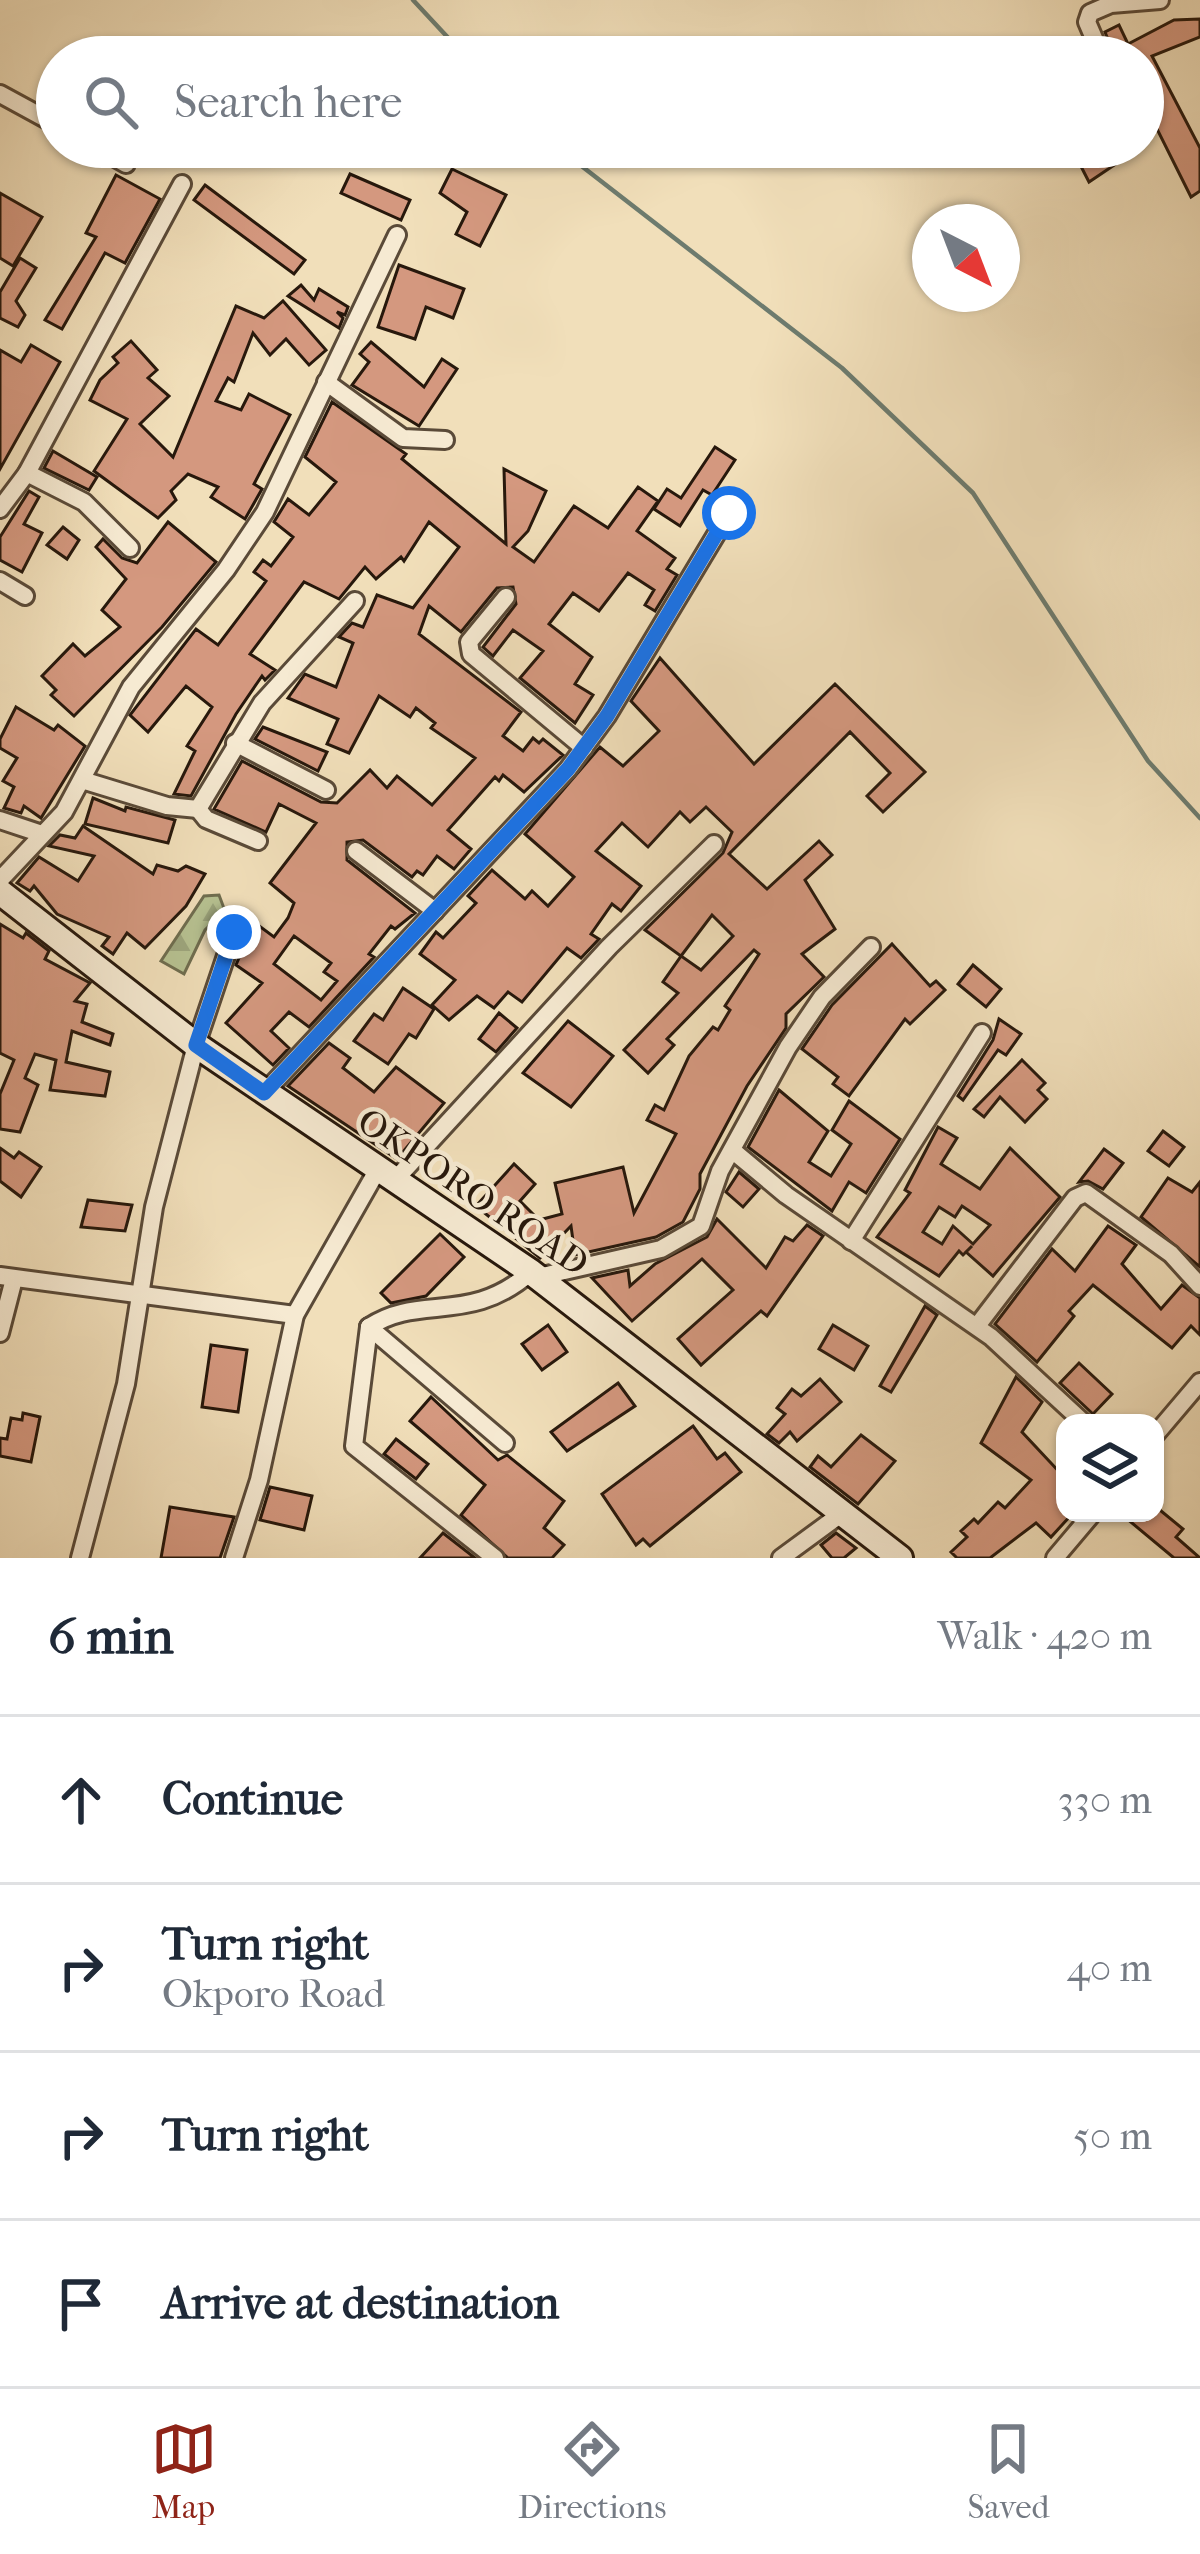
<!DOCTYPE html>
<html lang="en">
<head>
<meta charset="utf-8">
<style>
	:root { --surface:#fff; --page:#f6f6f7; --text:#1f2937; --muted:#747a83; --line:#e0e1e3; --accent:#8f2418 }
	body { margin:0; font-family:"IM FELL French Canon",serif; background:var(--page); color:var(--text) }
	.controls { position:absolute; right:36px; bottom:36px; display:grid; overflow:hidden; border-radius:24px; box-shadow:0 3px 9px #0004 }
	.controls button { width:108px; height:108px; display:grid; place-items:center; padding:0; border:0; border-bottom:3px solid var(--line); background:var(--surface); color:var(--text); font:60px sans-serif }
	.compass { position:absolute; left:912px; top:204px; width:108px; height:108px; border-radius:50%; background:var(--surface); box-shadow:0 3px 9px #0004; rotate:138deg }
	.stop { position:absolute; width:36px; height:36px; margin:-27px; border:9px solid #1a73e8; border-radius:50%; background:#fff }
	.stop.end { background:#1a73e8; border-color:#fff; box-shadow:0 3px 12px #0008 }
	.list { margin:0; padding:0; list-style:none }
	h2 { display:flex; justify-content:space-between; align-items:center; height:156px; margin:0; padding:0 48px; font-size:51px }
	h2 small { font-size:39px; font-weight:400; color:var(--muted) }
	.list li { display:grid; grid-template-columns:78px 1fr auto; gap:36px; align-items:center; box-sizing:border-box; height:168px; padding:0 48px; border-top:3px solid var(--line) }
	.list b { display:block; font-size:45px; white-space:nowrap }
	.list p { margin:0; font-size:39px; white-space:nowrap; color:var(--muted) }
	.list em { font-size:39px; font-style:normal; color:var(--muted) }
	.icon { flex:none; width:66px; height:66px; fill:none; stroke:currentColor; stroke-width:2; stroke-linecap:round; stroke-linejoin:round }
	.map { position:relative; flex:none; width:1200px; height:1558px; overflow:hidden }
	.search { position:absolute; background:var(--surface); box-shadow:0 3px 9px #0004; left:36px; right:36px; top:36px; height:132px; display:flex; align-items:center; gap:30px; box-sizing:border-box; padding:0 42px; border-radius:66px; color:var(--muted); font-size:45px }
	.sheet { height:828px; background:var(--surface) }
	nav { display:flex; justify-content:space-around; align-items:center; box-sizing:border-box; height:168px; border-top:3px solid var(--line); background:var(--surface); font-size:33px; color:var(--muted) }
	nav a { display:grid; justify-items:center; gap:6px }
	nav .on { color:var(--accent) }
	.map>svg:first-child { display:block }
	.forest { fill:url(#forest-firs); stroke:#6f6d4f; stroke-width:3 }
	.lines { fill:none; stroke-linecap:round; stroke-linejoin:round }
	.stream { stroke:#6d7b6e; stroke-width:4.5 }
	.building { fill:#d4987f; stroke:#27180c; stroke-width:3; fill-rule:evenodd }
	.street-casing { stroke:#5a4a38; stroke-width:22 }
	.secondary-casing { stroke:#27180c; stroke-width:30 }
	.street { stroke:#f6ead2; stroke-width:16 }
	.secondary { stroke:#f6ead2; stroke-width:24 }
	.route { stroke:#1a73e8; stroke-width:15 }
	.labels { text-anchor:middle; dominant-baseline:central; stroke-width:9; stroke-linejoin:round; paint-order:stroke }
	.street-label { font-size:36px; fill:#27180c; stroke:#f6ead2 }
</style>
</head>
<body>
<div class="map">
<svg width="1200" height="1558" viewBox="0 0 1200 1558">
	<defs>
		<pattern id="forest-firs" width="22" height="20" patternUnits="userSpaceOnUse" patternTransform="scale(3)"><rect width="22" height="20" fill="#b7c292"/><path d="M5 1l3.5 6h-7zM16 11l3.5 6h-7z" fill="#9da67d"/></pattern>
	</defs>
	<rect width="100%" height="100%" fill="#f1dfba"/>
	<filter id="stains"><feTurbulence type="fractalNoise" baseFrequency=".00167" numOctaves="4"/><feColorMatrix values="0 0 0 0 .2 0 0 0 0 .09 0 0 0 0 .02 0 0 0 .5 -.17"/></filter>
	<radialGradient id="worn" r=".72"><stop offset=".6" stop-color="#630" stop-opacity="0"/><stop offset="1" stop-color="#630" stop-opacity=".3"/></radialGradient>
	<polygon class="forest" points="219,895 225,911 205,930 184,974 161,961 204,896"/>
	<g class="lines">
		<g class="stream">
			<polyline points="413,0 466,57"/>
			<polyline points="557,147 842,368 973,493 1148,761 1200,818"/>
		</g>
	</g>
	<g class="building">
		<polygon points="1200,19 1200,37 1152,56 1200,148 1200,191 1191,197 1143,101 1143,57 1115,57 1105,32 1119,25 1128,44 1174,20"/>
		<polygon points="1071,147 1141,147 1089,182"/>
		<polygon points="452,169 506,195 480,246 456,234 467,212 440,193"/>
		<polygon points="350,174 410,200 401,220 341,193"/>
		<polygon points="116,175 160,199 125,263 105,253 62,329 45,320 96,237 86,233"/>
		<polygon points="205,185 305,260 294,274 194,200"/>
		<polygon points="0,193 42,217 13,266 0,258"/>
		<polygon points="20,258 36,268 16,301 25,315 18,327 0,318 0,292"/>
		<polygon points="399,265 464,289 453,318 426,307 415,339 378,327"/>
		<polygon points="301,285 314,300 319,289 348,307 345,315 337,312 343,318 339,328 288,296"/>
		<polygon points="283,301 326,350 309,365 286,339 270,355 253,333 234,382 228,378 216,401 241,410 249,394 290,415 254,484 262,489 245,519 211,497 218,487 188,474 171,491 176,500 158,518 94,471 127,419 90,400 100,380 118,363 113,357 131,341 157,370 148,378 169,396 140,424 173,457 236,306 264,318"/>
		<polygon points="371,342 424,387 442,359 457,369 419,426 352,385 369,362 360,354"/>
		<polygon points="31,345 60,362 0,469 0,350 21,362"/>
		<path d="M332 402 406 454 402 459 506 544 504 469 546 491 528 531 513 547 534 562 574 506 608 528 638 487 658 501 637 531 675 558 667 569 677 575 655 611 645 605 654 590 628 573 599 611 573 593 549 624 592 657 575 684 593 695 575 723 520 678 543 651 513 630 493 656 483 647 516 604 513 587 497 588 461 632 429 606 419 634 521 712 503 736 523 751 533 738 539 743 543 739 563 755 524 792 503 775 499 781 495 777 448 830 471 849 454 869 437 856 423 875 417 871 412 877 363 840 347 842V860L415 913 395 929 391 926 369 954 374 957 309 1027 289 1012 271 1031 289 1048 273 1065 226 1023 262 983 236 965 254 922 274 937 288 918 294 903 270 883 316 823 279 804 266 832 214 809 242 761 321 802 337 803 370 770 387 788 397 776 432 805 475 758 431 728 435 723 416 708 410 717 379 696 349 753 327 744 338 719 288 698 305 674 336 687 353 643 339 637 352 623 363 627 377 595 413 608 459 547 429 522 404 561 401 557 376 579 365 567 339 599 304 582 250 654 275 670 265 680 262 676 236 714 191 796 174 794 195 751 187 746 212 707 186 686 148 732 130 715 196 629 218 645 261 588 266 581 254 572 263 560 271 566 293 537 274 522 288 499 309 515 336 482 305 457ZM294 936 331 963 324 972 337 981 321 1000 274 964Z"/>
		<polygon points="715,447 735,460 712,495 703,490 680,526 654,509 667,489 681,498"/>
		<polygon points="53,451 97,477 89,490 44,468"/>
		<polygon points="29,491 39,497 24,524 42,533 22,572 0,560 0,537"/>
		<polygon points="168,522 216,562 162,627 74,716 51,695 56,690 42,676 73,644 85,656 120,627 102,610 126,579 96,547 103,539 122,558 137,563"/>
		<polygon points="63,527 79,540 67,559 47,545"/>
		<path d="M660 658 754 764 835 684 925 772 883 812 867 796 890 773 850 732 729 854 767 889 819 841 832 855 805 880 835 929 802 954 824 977 786 1014V1028L747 1086 700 1174V1189L683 1222 656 1237 575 1255 571 1226 540 1258 476 1206 514 1164 535 1184 520 1201 539 1220 562 1214 555 1183 623 1167 634 1213 676 1134 647 1120 655 1105 664 1110 689 1056 713 1027 718 1030 730 1010 725 1006 759 954 754 950 667 1039 674 1045 648 1073 624 1050 678 993 663 982 681 956 645 930 723 853 732 832 706 807 690 822 680 812 648 847 622 823 596 851 641 886 621 911 612 904 591 934 599 939 581 958 567 948 522 1002 508 992 494 1008 477 996 449 1020 432 1005 455 980 420 954 436 932 443 938 476 903 468 896 492 870 525 899 532 891 548 906 574 877 525 834 600 747 623 766 659 731 631 701ZM712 915 733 936 701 970 681 956Z"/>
		<polygon points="16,707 54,730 58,725 85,746 41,818 24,806 21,813 4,808 14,787 3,781 17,758 0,748 0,739"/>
		<polygon points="263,727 327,752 318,771 255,739"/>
		<polygon points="93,798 125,811 126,807 175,820 168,843 85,824"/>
		<polygon points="83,826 153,874 157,865 178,871 186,866 205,874 186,906 145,948 127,933 113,954 102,946 109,937 57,914 34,886 30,891 17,883 39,857 78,881 94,856 49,846 60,835 75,838"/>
		<polygon points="0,924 23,938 26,933 49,951 45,959 90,983 75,1001 87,1004 82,1022 113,1034 110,1045 72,1031 66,1062 110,1072 105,1096 50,1090 56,1060 35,1054 25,1078 38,1085 20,1132 0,1129 0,1094 14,1060 0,1053"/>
		<polygon points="892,944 930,986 936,981 945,990 910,1024 905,1019 849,1096 833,1084 838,1077 802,1049 832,1005"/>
		<polygon points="973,965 1001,989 986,1007 958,984"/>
		<polygon points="403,988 434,1009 416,1038 409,1034 388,1064 354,1041 374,1014 383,1020"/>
		<polygon points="499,1013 517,1028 496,1052 479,1039"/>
		<polygon points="999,1019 1021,1034 1006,1055 998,1050 963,1100 958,1096 993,1040"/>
		<polygon points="568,1021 613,1056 571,1107 523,1073"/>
		<polygon points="329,1043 350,1058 343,1068 374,1092 396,1067 444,1103 397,1159 288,1086"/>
		<polygon points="1022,1060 1045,1083 1038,1090 1047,1099 1025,1122 1000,1097 984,1117 974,1109"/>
		<polygon points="779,1090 828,1131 809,1162 831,1176 851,1144 832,1130 849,1101 900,1139 866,1193 849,1182 832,1211 748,1147"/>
		<path d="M938 1127 957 1138 941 1164 980 1189 1010 1148 1060 1197 993 1276 966 1252 972 1246 963 1255 959 1251 939 1276 877 1237 910 1193 905 1190ZM962 1206 990 1225 973 1244 953 1226 942 1244 923 1232 939 1207 955 1217Z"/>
		<polygon points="1163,1131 1184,1147 1169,1166 1148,1151"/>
		<polygon points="0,1148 14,1158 19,1152 41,1167 21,1197 0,1181"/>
		<polygon points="1104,1149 1123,1163 1103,1189 1088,1181 1079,1182"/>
		<polygon points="739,1172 759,1189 743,1207 726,1192"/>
		<polygon points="1168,1178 1192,1192 1200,1182 1200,1267 1141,1217"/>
		<polygon points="88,1200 132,1205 125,1231 81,1227"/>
		<polygon points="717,1219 766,1268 785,1237 793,1241 807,1225 823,1236 767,1316 761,1311 701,1365 678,1339 733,1290 702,1259 632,1321 592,1278 628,1270 630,1286 655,1264 707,1237"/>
		<polygon points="1108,1226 1136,1245 1122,1264 1161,1309 1182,1285 1200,1298 1200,1335 1191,1326 1172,1348 1093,1285 1069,1311 1074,1316 1037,1362 995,1324 1052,1249 1075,1271"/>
		<polygon points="440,1234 464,1257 426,1296 391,1303 381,1293"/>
		<polygon points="925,1306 937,1315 891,1392 880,1386"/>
		<polygon points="548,1325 567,1352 542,1370 522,1344"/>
		<polygon points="833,1325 868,1346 854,1370 819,1349"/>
		<polygon points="211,1345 247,1350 238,1412 202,1407"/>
		<polygon points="1079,1363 1112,1394 1093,1414 1060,1383"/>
		<polygon points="1016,1377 1042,1402 1022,1432 1065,1478 1065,1513 1073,1513 1051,1537 1036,1523 990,1558 957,1558 951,1552 967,1537 961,1531 974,1519 978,1523 998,1502 1005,1508 1031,1480 981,1443"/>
		<polygon points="820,1379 841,1402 797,1441 790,1432 779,1443 767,1434 785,1414 777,1408 792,1389 801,1396"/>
		<polygon points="618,1383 635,1406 567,1451 551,1432"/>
		<polygon points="431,1397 498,1460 507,1455 564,1501 544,1528 564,1545 552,1558 508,1558 461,1515 485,1485 410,1421"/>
		<polygon points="23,1413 40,1417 31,1462 0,1456 0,1438 7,1439 11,1418 22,1420"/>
		<polygon points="693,1426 717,1459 725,1453 741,1472 650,1546 643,1539 636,1545 602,1494"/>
		<polygon points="861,1435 895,1461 858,1504 810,1467 818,1456 831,1467"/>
		<polygon points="396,1439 428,1464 416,1479 384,1454"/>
		<polygon points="270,1487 312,1496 304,1530 260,1520"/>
		<polygon points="1155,1506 1183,1529 1176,1537 1200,1558 1174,1558 1120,1513 1155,1513"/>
		<polygon points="170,1507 234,1517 220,1558 161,1558"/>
		<polygon points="443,1533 475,1558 420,1558"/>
		<polygon points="836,1533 856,1548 844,1558 832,1558 821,1545"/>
	</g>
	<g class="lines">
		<g class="street-casing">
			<g id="street">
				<polyline points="1102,57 1087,22 1090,13 1111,4 1160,0"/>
				<polyline points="0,94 57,125"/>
				<polyline points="96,147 126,164"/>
				<polyline points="326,382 403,438 445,440"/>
				<polyline points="27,473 84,502 130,548"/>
				<polyline points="0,509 27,473 182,184"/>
				<polyline points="0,581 25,596"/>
				<polyline points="506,597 469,642 471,654 584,748"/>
				<polyline points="235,743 326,790"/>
				<polyline points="82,780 167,806 198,809 262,703 355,601"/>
				<polyline points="198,809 206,819 258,841"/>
				<polyline points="0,820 42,834"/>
				<polyline points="356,851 435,911"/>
				<polyline points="0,880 64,812 131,687 226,570 265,512 397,235"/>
				<polyline points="264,1093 568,769 607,716 729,513"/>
				<polyline points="732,1150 786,1195 991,1337 1084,1423"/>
				<polyline points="395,1180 609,947 714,844"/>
				<polyline points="851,1241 982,1033"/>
				<polyline points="0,1276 295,1315"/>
				<polyline points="538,1277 661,1249 701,1226 720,1171 788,1047 822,997 871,947"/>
				<polyline points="977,1326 1075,1198 1086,1193 1171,1254 1200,1286"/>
				<polyline points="369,1327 354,1446 495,1558"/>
				<polyline points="369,1327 505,1443"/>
				<path d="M369 1327C420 1293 469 1326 531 1272"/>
				<polyline points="0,1333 14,1279"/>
				<polyline points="1155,1435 1200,1382"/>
				<polyline points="80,1558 126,1384 154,1207 196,1045 234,932"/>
				<polyline points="234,1558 259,1480 295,1315 378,1169"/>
				<polyline points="781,1558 841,1514"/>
				<polyline points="1055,1558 1093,1513"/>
			</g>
		</g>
		<g class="secondary-casing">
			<polyline id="secondary" points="0,892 196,1045 531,1272 900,1558"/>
		</g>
		<use href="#street" class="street"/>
		<use href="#secondary" class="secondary"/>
	</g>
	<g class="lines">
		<polyline class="route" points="234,932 196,1045 264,1093 568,769 607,716 729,513"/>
	</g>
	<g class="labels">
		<g class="street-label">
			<text transform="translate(473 1192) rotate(34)">OKPORO ROAD</text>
		</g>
	</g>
	<rect width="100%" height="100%" filter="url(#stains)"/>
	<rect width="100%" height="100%" fill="url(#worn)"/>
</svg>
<div class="controls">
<button><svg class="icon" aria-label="layers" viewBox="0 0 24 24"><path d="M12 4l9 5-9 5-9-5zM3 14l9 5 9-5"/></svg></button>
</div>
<svg class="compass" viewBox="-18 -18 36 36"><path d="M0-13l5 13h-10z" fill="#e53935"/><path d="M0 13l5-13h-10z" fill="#747a83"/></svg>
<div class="stop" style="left:729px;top:513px"></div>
<div class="stop end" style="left:234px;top:932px"></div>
<div class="search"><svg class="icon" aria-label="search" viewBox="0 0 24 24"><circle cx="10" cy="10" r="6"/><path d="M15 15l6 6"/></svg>Search here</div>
</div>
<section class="sheet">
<h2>6 min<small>Walk · 420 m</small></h2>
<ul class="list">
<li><svg class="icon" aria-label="ahead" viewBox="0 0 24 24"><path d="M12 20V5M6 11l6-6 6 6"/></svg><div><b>Continue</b></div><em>330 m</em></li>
<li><svg class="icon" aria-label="right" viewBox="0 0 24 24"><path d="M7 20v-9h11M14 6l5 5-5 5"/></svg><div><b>Turn right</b><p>Okporo Road</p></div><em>40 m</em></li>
<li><svg class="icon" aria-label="right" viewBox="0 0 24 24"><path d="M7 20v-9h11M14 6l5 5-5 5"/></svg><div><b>Turn right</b></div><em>50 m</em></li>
<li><svg class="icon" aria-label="arrive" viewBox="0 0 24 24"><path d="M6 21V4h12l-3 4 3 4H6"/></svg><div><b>Arrive at destination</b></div></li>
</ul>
</section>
<nav>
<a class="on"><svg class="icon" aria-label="map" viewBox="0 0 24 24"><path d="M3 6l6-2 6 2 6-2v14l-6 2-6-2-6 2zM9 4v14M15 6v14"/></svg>Map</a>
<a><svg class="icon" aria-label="directions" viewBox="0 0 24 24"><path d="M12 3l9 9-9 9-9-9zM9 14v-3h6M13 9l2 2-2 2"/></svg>Directions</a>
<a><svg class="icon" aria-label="saved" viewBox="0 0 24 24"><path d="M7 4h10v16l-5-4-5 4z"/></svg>Saved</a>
</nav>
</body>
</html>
